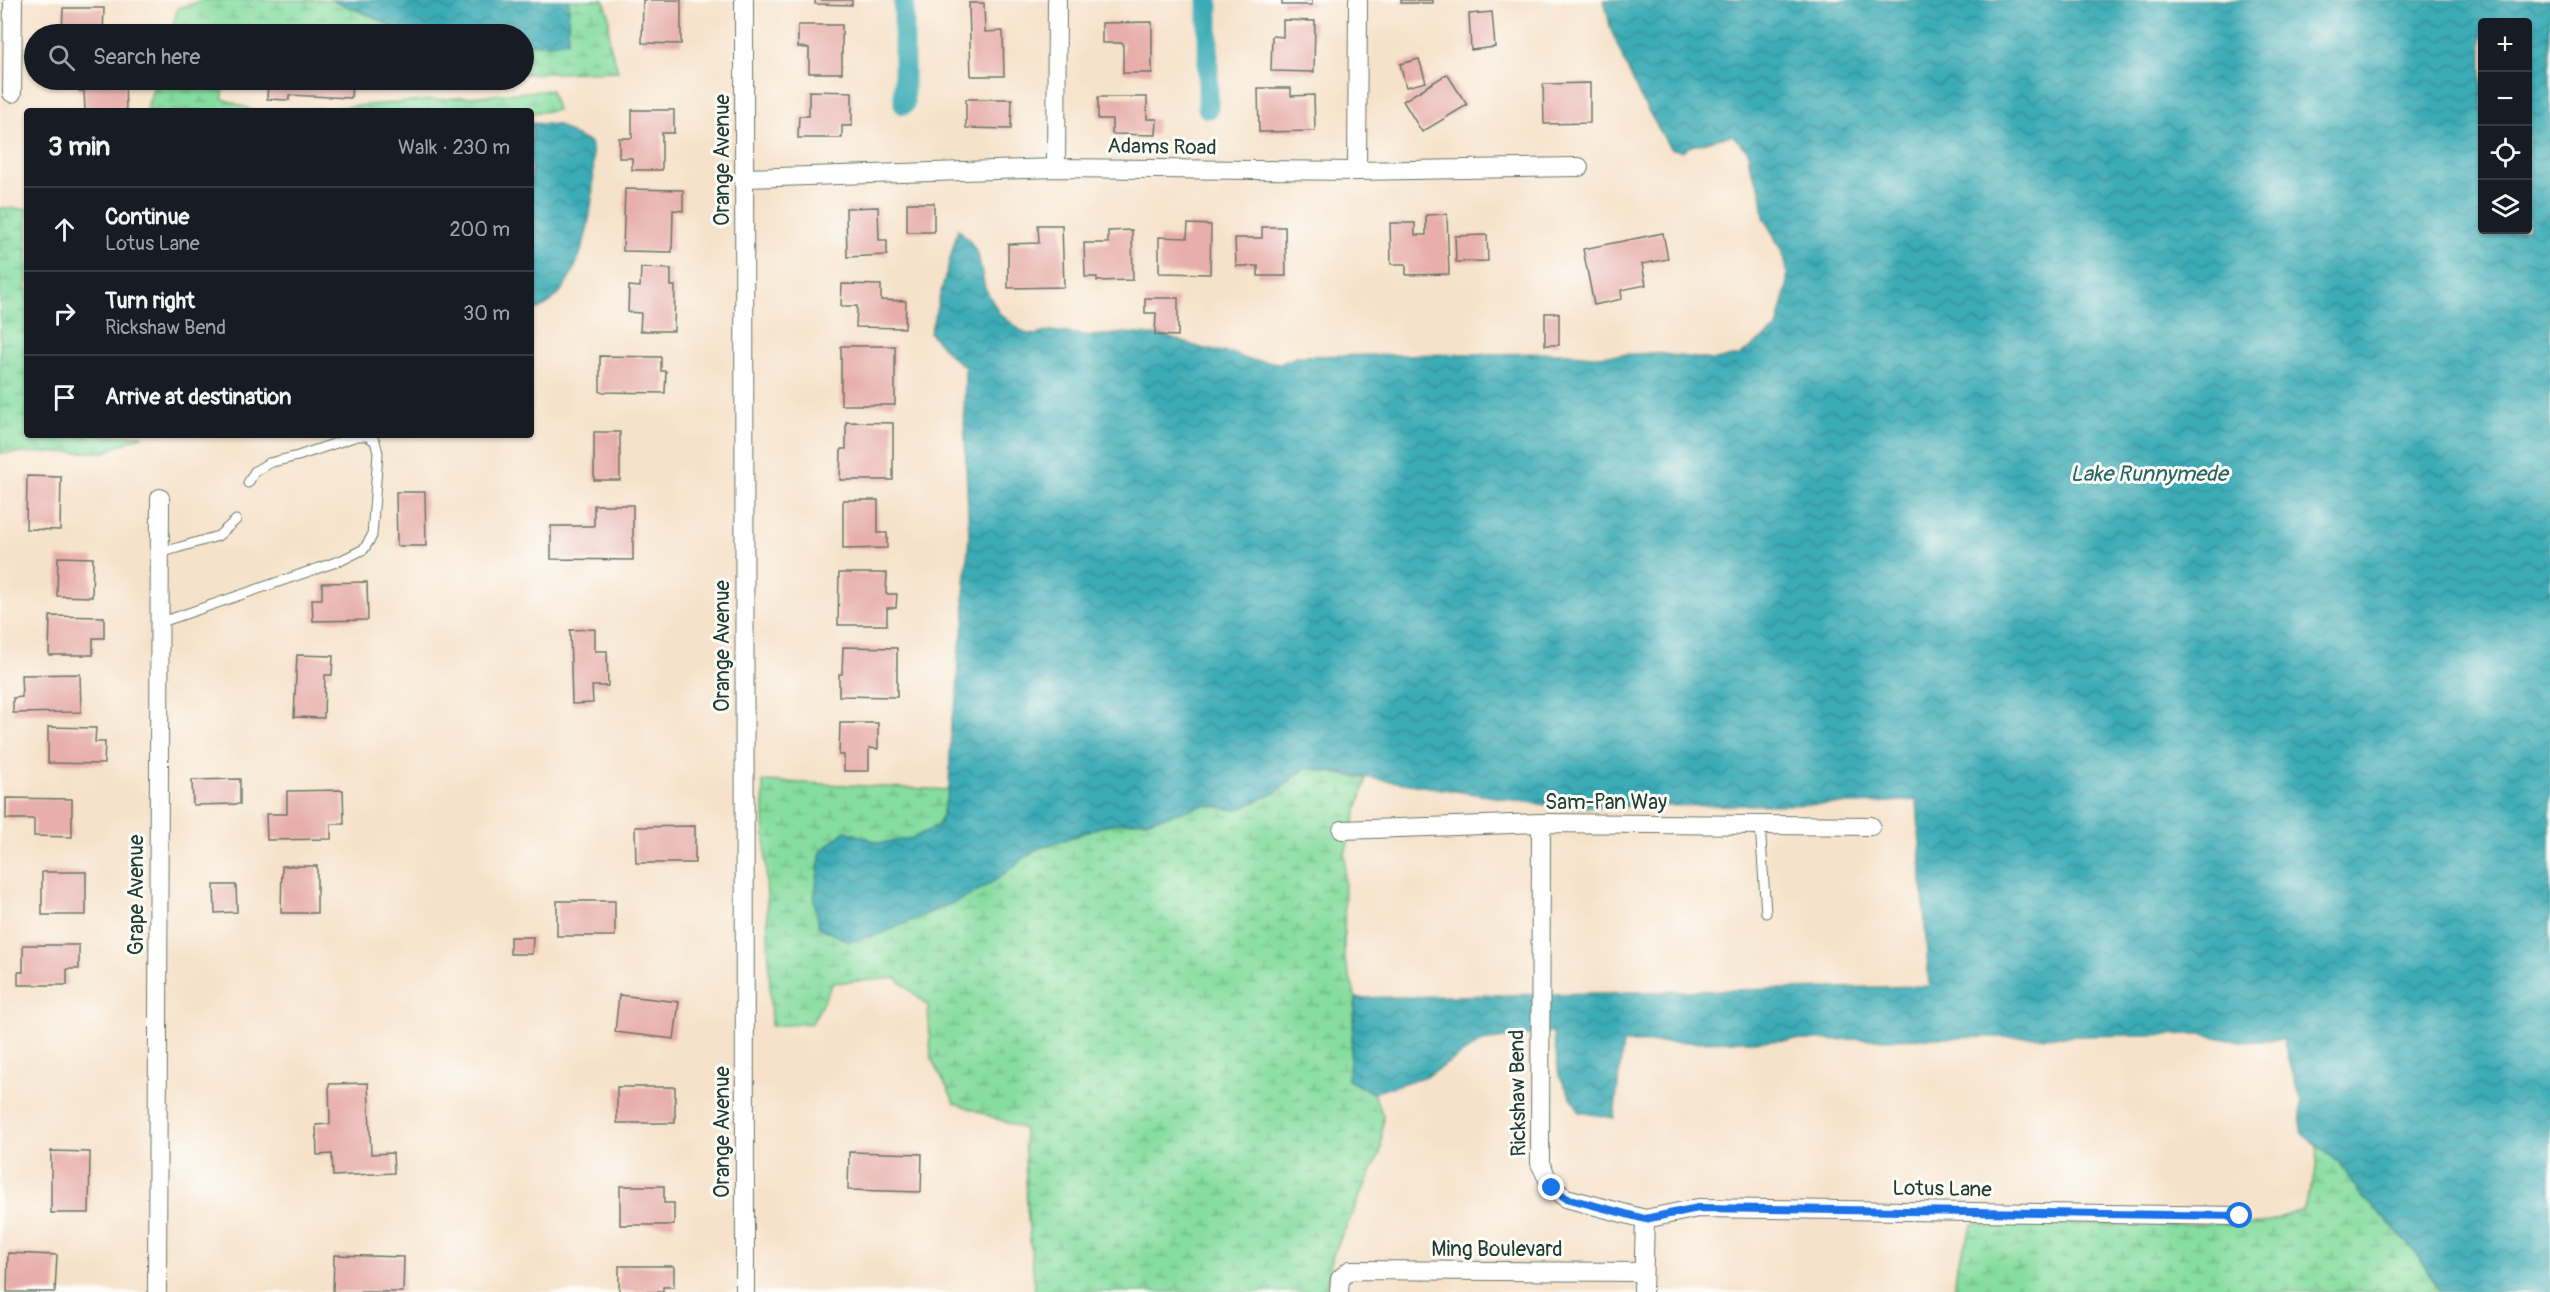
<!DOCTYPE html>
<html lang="en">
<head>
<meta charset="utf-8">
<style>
	:root { --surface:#171b24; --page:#242831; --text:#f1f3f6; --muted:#9ea1a6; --line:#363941 }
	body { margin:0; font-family:Pangolin,sans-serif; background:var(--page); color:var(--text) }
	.controls { position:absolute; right:18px; top:18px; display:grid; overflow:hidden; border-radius:6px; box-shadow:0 2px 4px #0004 }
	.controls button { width:54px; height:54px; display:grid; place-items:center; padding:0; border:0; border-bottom:2px solid var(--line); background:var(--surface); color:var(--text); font:30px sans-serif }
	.stop { position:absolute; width:18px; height:18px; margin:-14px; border:4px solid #1a73e8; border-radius:50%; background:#fff }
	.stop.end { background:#1a73e8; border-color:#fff; box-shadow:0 2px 6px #0008 }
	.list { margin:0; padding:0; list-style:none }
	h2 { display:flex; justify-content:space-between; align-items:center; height:78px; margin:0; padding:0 24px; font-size:26px }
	h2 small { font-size:20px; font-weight:400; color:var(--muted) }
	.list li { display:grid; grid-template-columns:39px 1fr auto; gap:18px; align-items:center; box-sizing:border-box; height:84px; padding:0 24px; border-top:2px solid var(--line) }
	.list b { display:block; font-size:22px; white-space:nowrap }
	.list p { margin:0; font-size:20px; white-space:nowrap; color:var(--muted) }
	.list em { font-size:20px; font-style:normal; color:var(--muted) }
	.icon { flex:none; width:33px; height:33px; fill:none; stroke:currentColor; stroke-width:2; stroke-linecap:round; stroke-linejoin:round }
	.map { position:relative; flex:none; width:2550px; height:1292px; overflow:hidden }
	.search { position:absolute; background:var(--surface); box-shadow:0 2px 4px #0004; left:24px; top:24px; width:510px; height:66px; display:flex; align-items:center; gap:15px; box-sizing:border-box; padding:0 21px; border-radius:33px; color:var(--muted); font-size:22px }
	.panel { position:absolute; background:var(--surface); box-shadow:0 2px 4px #0004; left:24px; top:108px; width:510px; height:330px; border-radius:6px }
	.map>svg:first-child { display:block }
	.wetland { fill:url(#wetland-marsh); stroke:#528d6a; stroke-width:1.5 }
	.water { fill:url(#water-waves); stroke:#2c7474; stroke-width:1.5; fill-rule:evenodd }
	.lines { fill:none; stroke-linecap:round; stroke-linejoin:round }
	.canal { stroke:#3aabb5; stroke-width:21 }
	.building { fill:#e7aeaa }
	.service-casing { stroke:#6a7768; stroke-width:11 }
	.minor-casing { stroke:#6a7768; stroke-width:20 }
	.service { stroke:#fff; stroke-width:9 }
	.minor { stroke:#fff; stroke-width:18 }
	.route { stroke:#1a73e8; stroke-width:8 }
	.labels { text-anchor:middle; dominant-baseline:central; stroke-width:6; stroke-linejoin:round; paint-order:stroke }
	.street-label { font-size:21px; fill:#1f3d34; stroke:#fdfcf7 }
	.water-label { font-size:22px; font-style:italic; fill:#286461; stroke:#fdfcf7 }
</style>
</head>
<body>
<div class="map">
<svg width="2550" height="1292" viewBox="0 0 2550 1292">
	<defs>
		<pattern id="wetland-marsh" width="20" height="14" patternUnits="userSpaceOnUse" patternTransform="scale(1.5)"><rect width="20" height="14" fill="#86dda0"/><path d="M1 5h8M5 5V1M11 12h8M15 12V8" fill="none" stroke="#6db483"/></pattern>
		<pattern id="water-waves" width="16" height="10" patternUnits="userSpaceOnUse" patternTransform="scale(1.5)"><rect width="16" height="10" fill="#3aabb5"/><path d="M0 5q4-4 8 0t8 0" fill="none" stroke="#308c94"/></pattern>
	</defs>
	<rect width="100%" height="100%" fill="#fdfcf7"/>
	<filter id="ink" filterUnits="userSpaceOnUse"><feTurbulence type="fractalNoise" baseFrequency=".0167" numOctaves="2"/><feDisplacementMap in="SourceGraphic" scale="12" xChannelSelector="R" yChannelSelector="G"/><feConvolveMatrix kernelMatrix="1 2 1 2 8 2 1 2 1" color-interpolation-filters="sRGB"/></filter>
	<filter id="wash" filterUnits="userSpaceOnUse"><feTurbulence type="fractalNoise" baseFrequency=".008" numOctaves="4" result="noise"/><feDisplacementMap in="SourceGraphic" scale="24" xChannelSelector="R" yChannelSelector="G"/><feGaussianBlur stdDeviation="1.35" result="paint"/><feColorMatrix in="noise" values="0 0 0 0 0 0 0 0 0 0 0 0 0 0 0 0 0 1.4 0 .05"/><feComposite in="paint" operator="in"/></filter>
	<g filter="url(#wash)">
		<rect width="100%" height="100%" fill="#f6e2ca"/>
		<g class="wetland">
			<polygon points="204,0 331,0 372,16 402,32 421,34 170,34 178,8"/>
			<polygon points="569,0 604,0 609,15 609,42 618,71 524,74 524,43 551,44 569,10"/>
			<polygon points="156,80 223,80 223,99 252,110 332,108 551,90 557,110 531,113 531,111 146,111"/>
			<polygon points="0,208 27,209 27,435 143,435 105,452 0,453"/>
			<polygon points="1306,768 1366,779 1345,854 1344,958 1356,998 1348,1080 1373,1093 1383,1115 1381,1151 1333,1255 1325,1292 1035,1292 1027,1207 1024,1129 955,1103 931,1058 928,1006 896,978 833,983 812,1023 771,1026 763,781 949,790 939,825 913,839 881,843 846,831 821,851 996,880 1035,850 1109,824 1151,820 1205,805 1237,810 1276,792"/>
			<polygon points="2318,1146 2340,1163 2361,1196 2393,1227 2418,1255 2440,1292 1954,1292 1957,1265 1973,1224 2261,1224 2302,1210 2315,1176"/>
		</g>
		<g class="water">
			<polygon points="331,0 569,0 568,41 551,44 524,43 524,34 421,34 402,32 372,16"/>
			<path d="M1604 0H2550V1292H2440L2418 1255 2393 1227 2361 1196 2340 1163 2301 1132V1102L2283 1039 2236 1041 2201 1034 1623 1043 1614 1118 1580 1112 1559 1076 1553 1032 1482 1041 1429 1075 1373 1093 1348 1080 1356 998 1929 986 1917 800 1859 804 1559 807 1306 768 1276 792 1237 810 1205 805 1151 820 1109 824 1035 850 996 880 969 896 883 933 849 942 819 927 814 900 821 851 846 831 880 843 913 838 939 825 949 790 951 720 957 700 958 655 965 620 964 596 969 536 964 417 965 367 953 358 930 333 958 229 969 240 978 254 985 288 999 313 1024 333 1035 335 1051 331 1092 336 1126 333 1165 336 1204 349 1231 353 1249 360 1281 363 1299 356 1561 353 1593 356 1654 353 1714 360 1739 356 1777 328 1787 288V271L1784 256 1764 217 1761 191 1750 167 1748 151 1732 135 1691 146 1681 151 1670 148 1640 97 1611 30ZM2482 22H2528V230H2482Z"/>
			<path d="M531 123 559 125 574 135 591 143C600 187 585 300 531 311Z"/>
		</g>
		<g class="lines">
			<g class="canal">
				<polyline points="904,0 904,104"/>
				<polyline points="1208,0 1208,108"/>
			</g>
		</g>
		<g id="blocks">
			<g class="building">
				<polygon points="643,0 681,0 681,44 642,43"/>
				<polygon points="815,0 852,0 852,5 815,4"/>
				<rect x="1282" y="0" width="30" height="5"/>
				<rect x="1401" y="0" width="32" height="3"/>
				<polygon points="969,3 984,3 985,32 1003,31 1004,76 971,76"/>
				<polygon points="63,8 104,8 103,34 62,34"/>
				<polygon points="1492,12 1495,47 1471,50 1469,14"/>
				<polygon points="1283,20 1315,21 1314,72 1271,71 1272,36 1283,37"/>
				<polygon points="1152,22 1152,73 1123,73 1123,43 1102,43 1102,23"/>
				<polygon points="798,25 842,25 842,73 809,73 809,48 798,47"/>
				<polygon points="1419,59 1426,82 1406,87 1400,64"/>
				<polygon points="1447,74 1467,105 1422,132 1403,101"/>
				<polygon points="78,80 125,80 126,111 85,111 84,91 79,91"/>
				<polygon points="268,80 352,80 351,98 289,95 289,100 267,99"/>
				<polygon points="1590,83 1590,123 1544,124 1543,84"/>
				<polygon points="1258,88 1291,88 1291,96 1314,95 1315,131 1259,132"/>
				<polygon points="809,91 852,92 852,126 842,126 842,138 798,138 799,116 809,116"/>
				<polygon points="1098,97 1147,97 1147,119 1157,119 1156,135 1112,134 1112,119 1098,119"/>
				<polygon points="966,99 1012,99 1011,129 966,128"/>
				<polygon points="632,110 674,110 674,133 662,133 662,170 632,170 632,158 619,158 619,138 632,138"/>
				<polygon points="625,189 683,190 683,211 673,210 672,252 623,251"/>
				<rect x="907" y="203" width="27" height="29"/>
				<polygon points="878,207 879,240 887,240 887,255 847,257 846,208"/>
				<polygon points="1447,214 1449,274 1406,275 1406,264 1391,264 1390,223 1415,223 1415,235 1426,235 1426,215"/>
				<polygon points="1188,224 1211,225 1210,274 1159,273 1159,237 1187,238"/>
				<polygon points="1038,225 1062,225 1064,287 1008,288 1008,244 1039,243"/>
				<polygon points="1262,227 1285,227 1286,276 1258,276 1258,266 1236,266 1235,238 1262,238"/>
				<polygon points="1132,230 1133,280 1097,281 1097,277 1085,277 1084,243 1108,243 1108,231"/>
				<polygon points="1663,233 1668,259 1642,264 1646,285 1621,290 1622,299 1594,305 1583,249"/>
				<polygon points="1487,235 1488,261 1456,262 1455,236"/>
				<polygon points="641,268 671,269 671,286 675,286 674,331 640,331 641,313 628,312 629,286 640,287"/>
				<polygon points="842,284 881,285 881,300 906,301 905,328 856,327 857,306 841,306"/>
				<polygon points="1145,298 1178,298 1178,336 1155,335 1156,313 1145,313"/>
				<rect x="1545" y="313" width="14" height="32"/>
				<rect x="841" y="346" width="54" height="59"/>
				<polygon points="600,356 661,357 661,371 666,371 665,393 600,392"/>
				<polygon points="846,422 893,423 893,480 840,480 841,449 846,449"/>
				<rect x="594" y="432" width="26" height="48"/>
				<polygon points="27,476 61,477 60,530 26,529"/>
				<polygon points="396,492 425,492 426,546 397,546"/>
				<polygon points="843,500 878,500 878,533 887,533 887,548 843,549"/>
				<polygon points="594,505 633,505 633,560 551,559 551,526 594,526"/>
				<polygon points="58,557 93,558 92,597 57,596"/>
				<polygon points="839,573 887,573 886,594 897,594 896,608 887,608 887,625 838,625"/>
				<polygon points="367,582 368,620 313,621 312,599 322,599 322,583"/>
				<polygon points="50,616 104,617 104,638 93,638 93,655 49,655"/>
				<polygon points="595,629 595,651 607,651 608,686 592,686 593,703 572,704 570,630"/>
				<polygon points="843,647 897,648 897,697 839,696 839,674 842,674"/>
				<polygon points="297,655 333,656 332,675 325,675 324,718 294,717"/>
				<polygon points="80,674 81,712 13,713 13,698 22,697 21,675"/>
				<polygon points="840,723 878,723 878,749 869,748 869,771 844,771 844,755 839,755"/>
				<polygon points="48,727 96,728 95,742 105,742 104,764 48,763"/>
				<polygon points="240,779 240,804 193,805 192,780"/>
				<polygon points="343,790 344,824 331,824 331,839 267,840 266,814 287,814 287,791"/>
				<polygon points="6,798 72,799 72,837 34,836 34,819 6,819"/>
				<polygon points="695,826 695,863 636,863 635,827"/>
				<polygon points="282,866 317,866 317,913 281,913"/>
				<rect x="42" y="872" width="44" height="43"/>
				<polygon points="214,885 236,885 237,912 215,913"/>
				<rect x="557" y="901" width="58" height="35"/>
				<polygon points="510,937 533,937 532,954 510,954"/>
				<polygon points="23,945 79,945 79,969 67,969 67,985 18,985 18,972 23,972"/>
				<polygon points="619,995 679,1002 674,1039 615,1032"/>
				<polygon points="368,1083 371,1154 393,1153 394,1173 333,1176 332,1154 317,1155 316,1125 330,1124 329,1084"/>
				<rect x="617" y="1087" width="58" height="36"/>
				<polygon points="51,1151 90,1152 89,1213 51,1213"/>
				<polygon points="849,1152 922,1154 921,1192 848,1190"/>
				<polygon points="620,1186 664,1186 664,1203 674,1203 674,1225 620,1225"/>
				<polygon points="8,1253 57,1255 55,1292 7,1292"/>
				<polygon points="334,1255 404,1257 403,1292 333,1292"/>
				<polygon points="619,1266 674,1266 674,1287 663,1287 663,1292 619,1292"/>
			</g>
		</g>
	</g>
	<g filter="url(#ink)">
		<use href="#blocks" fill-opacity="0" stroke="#6a7768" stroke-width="1.5"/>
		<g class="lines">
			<g class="service-casing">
				<g id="service">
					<polyline points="160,553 218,536 236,520"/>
					<polyline points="159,623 342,560 364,549 372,536 378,453 375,441 367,436 357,436 298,456 269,463 255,471 248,483"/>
					<polyline points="1760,825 1766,913"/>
				</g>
			</g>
			<g class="minor-casing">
				<g id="minor">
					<polyline points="744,0 745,1292"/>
					<polyline points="12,93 13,0"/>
					<polyline points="1056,168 1057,0"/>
					<polyline points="1357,171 1358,0"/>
					<polyline points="744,178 1056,168 1357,171 1579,167"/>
					<polyline points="1541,823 1540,1163 1552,1188 1566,1198 1645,1219 1643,1292"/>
					<polyline points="1342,830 1541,823 1871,826"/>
					<polyline points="1645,1219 1698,1208 2240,1216"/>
					<polyline points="157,1292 160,498"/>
					<polyline points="1339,1292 1340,1279 1350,1270 1643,1272"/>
				</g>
			</g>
			<use href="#service" class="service"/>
			<use href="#minor" class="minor"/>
		</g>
	</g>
	<g class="lines" filter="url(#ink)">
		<polyline class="route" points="1552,1188 1566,1198 1645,1219 1698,1208 2240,1216"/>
	</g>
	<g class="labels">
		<g class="street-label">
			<text transform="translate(1162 147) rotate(1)">Adams Road</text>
			<text transform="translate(722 160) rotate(-90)">Orange Avenue</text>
			<text transform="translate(722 646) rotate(-90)">Orange Avenue</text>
			<text x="1606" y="802">Sam-Pan Way</text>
			<text transform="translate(136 895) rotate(-90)">Grape Avenue</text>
			<text transform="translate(1518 1093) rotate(-91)">Rickshaw Bend</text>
			<text transform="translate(722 1132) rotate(-90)">Orange Avenue</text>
			<text transform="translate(1942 1189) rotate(1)">Lotus Lane</text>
			<text x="1497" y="1249">Ming Boulevard</text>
		</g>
		<g class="water-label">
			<text x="2149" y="474">Lake Runnymede</text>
		</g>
	</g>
</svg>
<div class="controls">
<button>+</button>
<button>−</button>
<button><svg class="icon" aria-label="locate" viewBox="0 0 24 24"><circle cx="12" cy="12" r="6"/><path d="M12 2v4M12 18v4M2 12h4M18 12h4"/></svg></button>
<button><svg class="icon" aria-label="layers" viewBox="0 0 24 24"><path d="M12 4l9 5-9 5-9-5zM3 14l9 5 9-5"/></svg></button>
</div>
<div class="stop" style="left:2240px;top:1216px"></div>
<div class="stop end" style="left:1552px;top:1188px"></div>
<div class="search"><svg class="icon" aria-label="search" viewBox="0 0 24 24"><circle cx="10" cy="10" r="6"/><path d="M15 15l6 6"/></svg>Search here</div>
<section class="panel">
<h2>3 min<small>Walk · 230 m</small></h2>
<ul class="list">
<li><svg class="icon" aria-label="ahead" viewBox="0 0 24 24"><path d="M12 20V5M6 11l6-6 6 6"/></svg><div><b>Continue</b><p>Lotus Lane</p></div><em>200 m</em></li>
<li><svg class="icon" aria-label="right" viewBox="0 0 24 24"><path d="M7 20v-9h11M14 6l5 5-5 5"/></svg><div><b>Turn right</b><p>Rickshaw Bend</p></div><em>30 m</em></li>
<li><svg class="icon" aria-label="arrive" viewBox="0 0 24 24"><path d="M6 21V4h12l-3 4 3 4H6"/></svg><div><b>Arrive at destination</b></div></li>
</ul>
</section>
</div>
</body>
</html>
